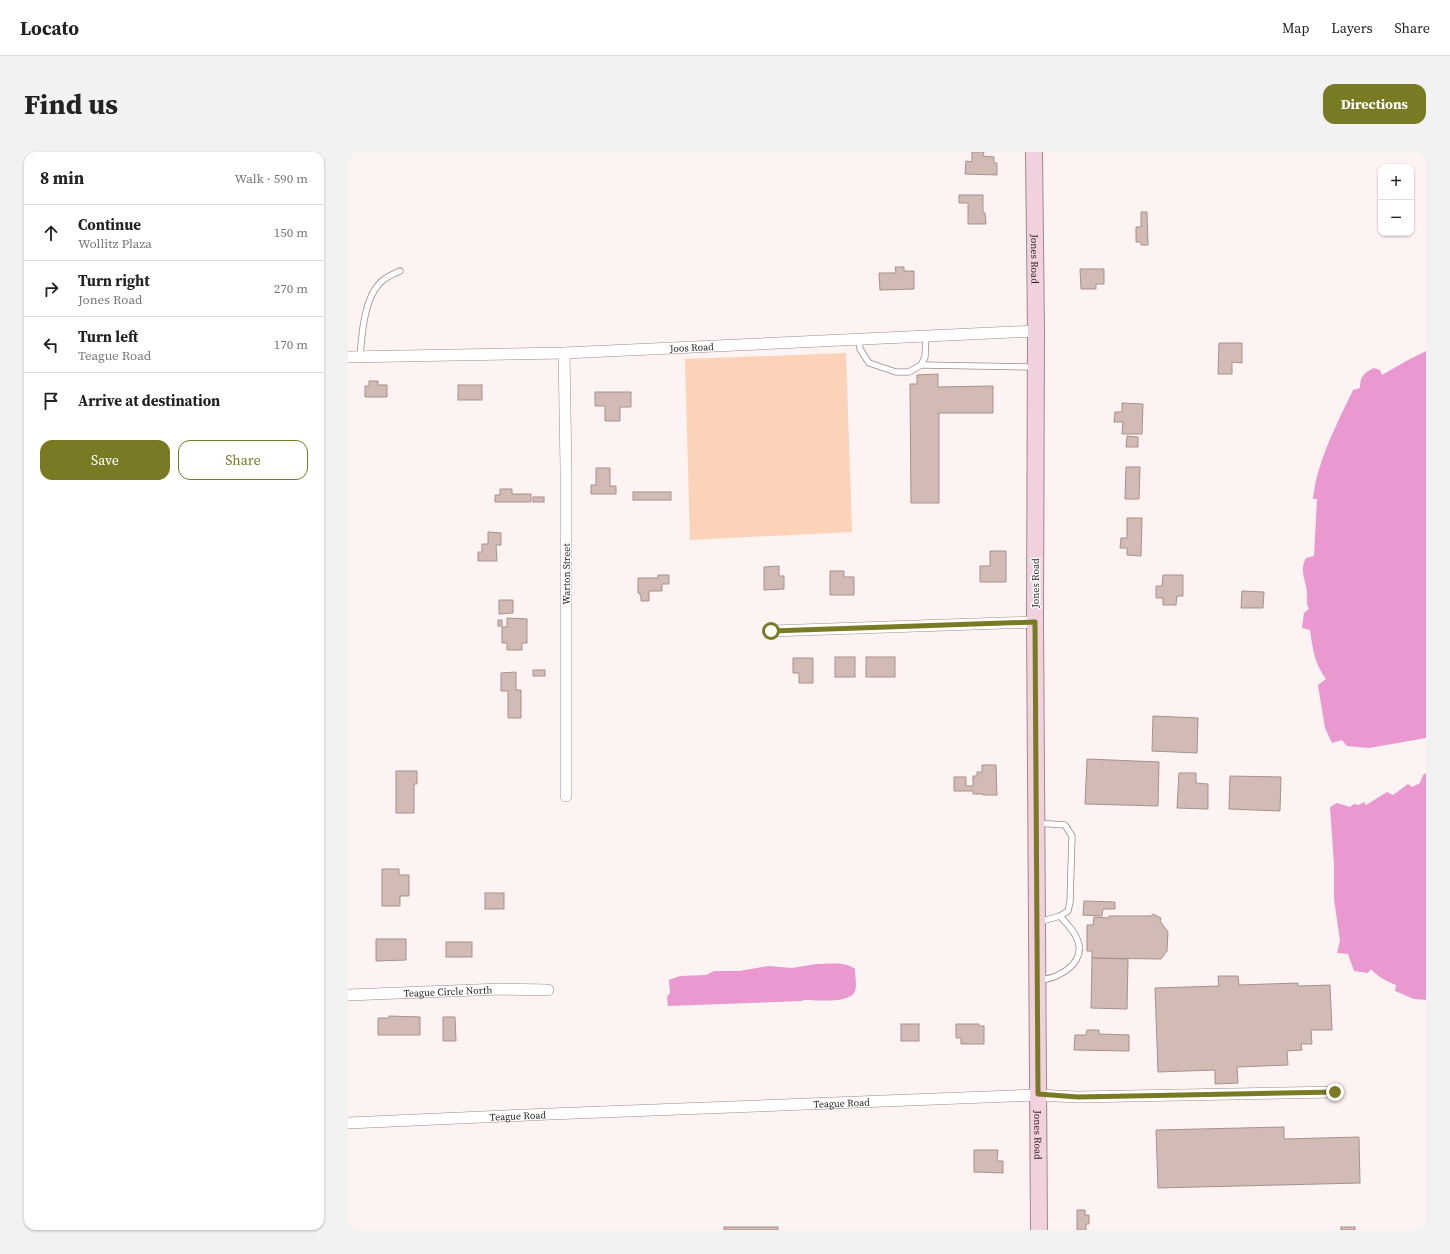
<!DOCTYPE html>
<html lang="en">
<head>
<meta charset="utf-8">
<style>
	:root { --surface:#fff; --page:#f2f2f2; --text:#222; --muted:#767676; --line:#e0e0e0; --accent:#787b24 }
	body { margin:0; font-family:"Source Serif 4",serif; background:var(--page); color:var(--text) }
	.controls { position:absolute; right:12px; top:12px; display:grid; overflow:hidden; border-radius:8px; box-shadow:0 1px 3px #0004 }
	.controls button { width:36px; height:36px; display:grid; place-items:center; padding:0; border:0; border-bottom:1px solid var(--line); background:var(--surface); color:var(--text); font:20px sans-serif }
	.stop { position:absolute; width:12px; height:12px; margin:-9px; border:3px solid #787b24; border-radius:50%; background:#fff }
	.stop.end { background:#787b24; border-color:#fff; box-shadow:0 1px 4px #0008 }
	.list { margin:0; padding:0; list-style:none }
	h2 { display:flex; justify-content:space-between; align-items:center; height:52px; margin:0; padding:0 16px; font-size:17px }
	h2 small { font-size:13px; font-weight:400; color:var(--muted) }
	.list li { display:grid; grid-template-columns:26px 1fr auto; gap:12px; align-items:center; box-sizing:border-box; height:56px; padding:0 16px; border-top:1px solid var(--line) }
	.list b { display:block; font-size:15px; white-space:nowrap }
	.list p { margin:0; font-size:13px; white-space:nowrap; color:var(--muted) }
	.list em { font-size:13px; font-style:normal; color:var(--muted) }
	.actions { display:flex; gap:8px; padding:12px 16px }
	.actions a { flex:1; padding:9px 0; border:1px solid var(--accent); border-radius:12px; text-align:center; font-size:14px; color:var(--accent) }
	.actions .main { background:var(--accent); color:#fff }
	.icon { flex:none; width:22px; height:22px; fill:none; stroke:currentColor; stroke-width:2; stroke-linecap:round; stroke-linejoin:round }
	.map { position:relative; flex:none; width:1078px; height:1078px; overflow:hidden; border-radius:12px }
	header { display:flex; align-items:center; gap:24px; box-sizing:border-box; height:56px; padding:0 20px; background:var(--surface); border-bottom:1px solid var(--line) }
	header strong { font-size:19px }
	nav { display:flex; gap:22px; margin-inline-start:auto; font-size:14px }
	.intro { display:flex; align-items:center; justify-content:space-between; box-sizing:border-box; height:96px; padding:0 24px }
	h1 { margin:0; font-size:28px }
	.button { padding:10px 18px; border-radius:12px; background:var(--accent); color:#fff; font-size:14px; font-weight:700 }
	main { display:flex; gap:24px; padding:0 24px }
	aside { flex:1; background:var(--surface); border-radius:12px; box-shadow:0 1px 3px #0004 }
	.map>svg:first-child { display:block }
	.green { fill:#fcd3b8 }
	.water { fill:#e998d0 }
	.building { fill:#d3bbb5; stroke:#a7918b }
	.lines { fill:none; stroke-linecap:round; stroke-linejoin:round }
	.lane-casing { stroke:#a08989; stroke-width:7 }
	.street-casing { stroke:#a08989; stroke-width:12 }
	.secondary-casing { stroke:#a08989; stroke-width:18 }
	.lane { stroke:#fff; stroke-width:5.5 }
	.street { stroke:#fff; stroke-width:11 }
	.secondary { stroke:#f1d1dd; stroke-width:16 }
	.route { stroke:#787b24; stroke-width:5 }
	.labels { text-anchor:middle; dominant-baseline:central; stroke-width:3; stroke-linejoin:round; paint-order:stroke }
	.street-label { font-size:10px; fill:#2c2223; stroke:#fff }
</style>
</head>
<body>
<header>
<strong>Locato</strong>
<nav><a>Map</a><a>Layers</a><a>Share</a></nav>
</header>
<div class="intro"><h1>Find us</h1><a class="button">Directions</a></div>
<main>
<aside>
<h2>8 min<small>Walk · 590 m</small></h2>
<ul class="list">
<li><svg class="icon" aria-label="ahead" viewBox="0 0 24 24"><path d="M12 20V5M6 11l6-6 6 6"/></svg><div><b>Continue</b><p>Wollitz Plaza</p></div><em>150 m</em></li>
<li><svg class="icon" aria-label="right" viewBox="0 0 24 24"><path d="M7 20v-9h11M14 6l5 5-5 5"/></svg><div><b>Turn right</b><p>Jones Road</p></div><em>270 m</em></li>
<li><svg class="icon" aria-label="left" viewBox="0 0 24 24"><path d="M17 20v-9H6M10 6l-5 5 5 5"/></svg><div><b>Turn left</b><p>Teague Road</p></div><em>170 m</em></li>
<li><svg class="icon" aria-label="arrive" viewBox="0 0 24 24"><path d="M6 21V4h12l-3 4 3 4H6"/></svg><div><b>Arrive at destination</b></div></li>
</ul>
<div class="actions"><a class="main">Save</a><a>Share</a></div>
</aside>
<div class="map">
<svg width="1078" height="1078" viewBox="0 0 1078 1078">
	<rect width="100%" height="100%" fill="#fef3f3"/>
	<polygon class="green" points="498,201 504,380 342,388 337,207"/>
	<g class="water">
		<path d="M1078 199V586L1021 596 999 594 994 588 984 591 977 576 970 533 978 527C966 511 965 497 962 478L954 476 956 461 961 457C958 452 959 446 959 441 958 428 951 418 958 406L966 404 969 347H965C969 309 989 272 1005 238L1012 236C1012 224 1016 221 1026 216L1032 218 1034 223 1060 208Z"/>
		<path d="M1078 621V848L1066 847 1047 839 1048 833C1038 829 1030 825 1023 817L1020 821 1006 819 1000 802 989 801 992 789 986 747V712L982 655 989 651 1002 655 1006 652 1011 653 1016 650 1018 653 1039 640 1045 643 1060 632 1064 635 1072 631 1075 623Z"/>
		<path d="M468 812C480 812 498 809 507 817 507 823 509 833 507 839 503 852 467 848 456 848L453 849 320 854 319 845 322 841 321 828 332 824 358 823 366 819H391L420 814 444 816Z"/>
	</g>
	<g class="building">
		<polygon points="624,0 636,0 635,4 646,5 646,11 649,11 649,23 617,22 618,9 624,10"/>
		<polygon points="611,43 635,43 635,61 637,61 638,72 620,72 620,51 611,51"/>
		<polygon points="793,60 799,60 800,93 793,93 793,90 788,90 788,75 793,75"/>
		<polygon points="547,115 556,115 556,119 566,119 566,137 532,138 531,121 548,121"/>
		<polygon points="732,117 756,117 756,132 748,132 748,137 733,137"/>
		<polygon points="871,191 894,191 894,211 884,210 884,222 870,222"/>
		<polygon points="590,222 590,235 645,234 645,261 591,261 591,351 563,351 562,232 569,232 569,223"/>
		<polygon points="21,229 30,229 30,233 39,233 39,245 17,245 17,234 21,234"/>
		<rect x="110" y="233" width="24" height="15"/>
		<polygon points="247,240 283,240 283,255 272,255 272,269 257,269 257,254 247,254"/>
		<polygon points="774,251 795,252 794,282 774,282 775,270 766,270 767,260 774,260"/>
		<polygon points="779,284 790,285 790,295 778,295"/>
		<polygon points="778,315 792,315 791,347 777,347"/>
		<polygon points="248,316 262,316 262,334 268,334 268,342 243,342 243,333 248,333"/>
		<polygon points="152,337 164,337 164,342 183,342 183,350 147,350 147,343 152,343"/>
		<rect x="285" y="340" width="38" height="8"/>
		<rect x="185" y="345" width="11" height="5"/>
		<polygon points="779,366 794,366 793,404 779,403 779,396 772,396 773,386 779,386"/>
		<polygon points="140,380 153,381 153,393 148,393 149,409 130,409 130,400 134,400 134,392 140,392"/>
		<polygon points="642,399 658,399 658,430 632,430 632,414 642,414"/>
		<polygon points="431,414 431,424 436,424 436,437 416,438 416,415"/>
		<polygon points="482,419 496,419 496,425 506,425 506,443 482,443"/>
		<polygon points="310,423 321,423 321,432 314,432 314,439 301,439 301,449 293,449 293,444 292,444 292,441 290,441 290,426 310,426"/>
		<polygon points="815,423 835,423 835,444 829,444 828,453 815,453 815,446 808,446 808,434 814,434"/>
		<polygon points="894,439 916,440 915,456 893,456"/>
		<polygon points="151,448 165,448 165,461 151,462"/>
		<polygon points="159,466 179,467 179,491 174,491 174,498 159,498 159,491 154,491 154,475 159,475"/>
		<rect x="150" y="468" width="4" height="6"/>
		<rect x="487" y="505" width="20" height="20"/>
		<rect x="518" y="505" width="29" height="20"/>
		<polygon points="445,506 465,506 465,531 451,531 451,521 445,521"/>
		<rect x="185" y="518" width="12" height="6"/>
		<polygon points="168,520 168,538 173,538 173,566 160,566 160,539 153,539 153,521"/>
		<polygon points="805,564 850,566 849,601 804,599"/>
		<polygon points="739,607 811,610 810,654 737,652"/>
		<polygon points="634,613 648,613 649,643 635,643 635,642 625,642 625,639 606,639 606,625 618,625 618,634 625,634 625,624 629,624 629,620 634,620"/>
		<polygon points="48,619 69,619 69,632 66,632 66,661 48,661"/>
		<polygon points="831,621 848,621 848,631 860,632 860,657 829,656"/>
		<polygon points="882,624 933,625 932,659 881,657"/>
		<polygon points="34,717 51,717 51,723 61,723 61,744 52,744 52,754 34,754"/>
		<rect x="137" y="741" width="19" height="16"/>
		<polygon points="736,749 767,750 767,757 755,757 754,764 735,763"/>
		<polygon points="805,762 813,766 812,769 820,780 819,799 813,807 744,806 744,799 739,799 739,773 745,773 746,765 761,766 761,764 803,764"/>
		<polygon points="28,787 58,787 58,808 28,809"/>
		<rect x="98" y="790" width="26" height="15"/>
		<polygon points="744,806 780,807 779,857 743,856"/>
		<polygon points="870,824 890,824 891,833 950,831 950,834 982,833 984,878 963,878 964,892 953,892 954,898 939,899 940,913 889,915 890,931 867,932 867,918 810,920 807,836 871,834"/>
		<polygon points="41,864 72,865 72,883 30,883 30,866 41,866"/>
		<polygon points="95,865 107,865 108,889 95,889"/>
		<rect x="553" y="872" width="18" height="17"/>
		<polygon points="608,872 631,872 631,874 636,874 636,892 613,892 613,886 608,886"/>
		<polygon points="739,878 751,878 751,882 781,883 781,899 726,898 727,883 738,883"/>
		<polygon points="936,975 936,987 1011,985 1012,1031 810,1036 808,978"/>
		<polygon points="626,998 650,998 649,1009 655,1009 655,1021 626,1020"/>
		<polygon points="729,1058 737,1058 737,1063 741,1063 741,1072 738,1072 738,1078 729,1078"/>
		<rect x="376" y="1075" width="54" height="3"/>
		<rect x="993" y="1075" width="14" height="3"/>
	</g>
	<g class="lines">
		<g class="lane-casing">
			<g id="lane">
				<polyline points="511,187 512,197 521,211 548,220 561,220 573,213 577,205 578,184"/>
				<path d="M12 204C14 181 16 140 38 126 42 123 48 121 52 119"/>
				<polyline points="573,213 687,215"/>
				<polyline points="689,671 717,673 724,684 722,750 720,759 712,764 691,770"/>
				<path d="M691 829C697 827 706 826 712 822 726 815 736 802 729 787 726 778 718 771 712 764"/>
			</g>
		</g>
		<g class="street-casing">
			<g id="street">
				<polyline points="216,201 218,316 218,644"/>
				<path id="s1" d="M0 205 216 201 688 179"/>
				<polyline points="423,479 687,470"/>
				<path id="s2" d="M0 843 153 837 200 838"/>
				<path id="s3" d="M0 971 202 962 690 943 729 945 987 940"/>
			</g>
		</g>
		<g class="secondary-casing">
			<g id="secondary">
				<path id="s4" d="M686 0 688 179 687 470 691 1078"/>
			</g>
		</g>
		<use href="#lane" class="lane"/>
		<use href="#street" class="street"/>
		<use href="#secondary" class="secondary"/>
	</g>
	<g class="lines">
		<polyline class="route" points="423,479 687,470 690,942 730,945 987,940"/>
	</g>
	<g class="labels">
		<g class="street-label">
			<text stroke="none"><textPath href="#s4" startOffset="107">Jones Road</textPath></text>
			<text stroke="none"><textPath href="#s1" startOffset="344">Joos Road</textPath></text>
			<text transform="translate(218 422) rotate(-90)">Warton Street</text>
			<text transform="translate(687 431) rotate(-90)">Jones Road</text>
			<text stroke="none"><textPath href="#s2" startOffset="100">Teague Circle North</textPath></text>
			<text stroke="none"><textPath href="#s3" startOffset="494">Teague Road</textPath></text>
			<text stroke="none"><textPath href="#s3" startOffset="170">Teague Road</textPath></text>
			<text stroke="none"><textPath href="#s4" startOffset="983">Jones Road</textPath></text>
		</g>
	</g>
</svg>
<div class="controls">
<button>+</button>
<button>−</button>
</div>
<div class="stop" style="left:423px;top:479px"></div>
<div class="stop end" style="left:987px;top:940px"></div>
</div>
</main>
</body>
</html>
